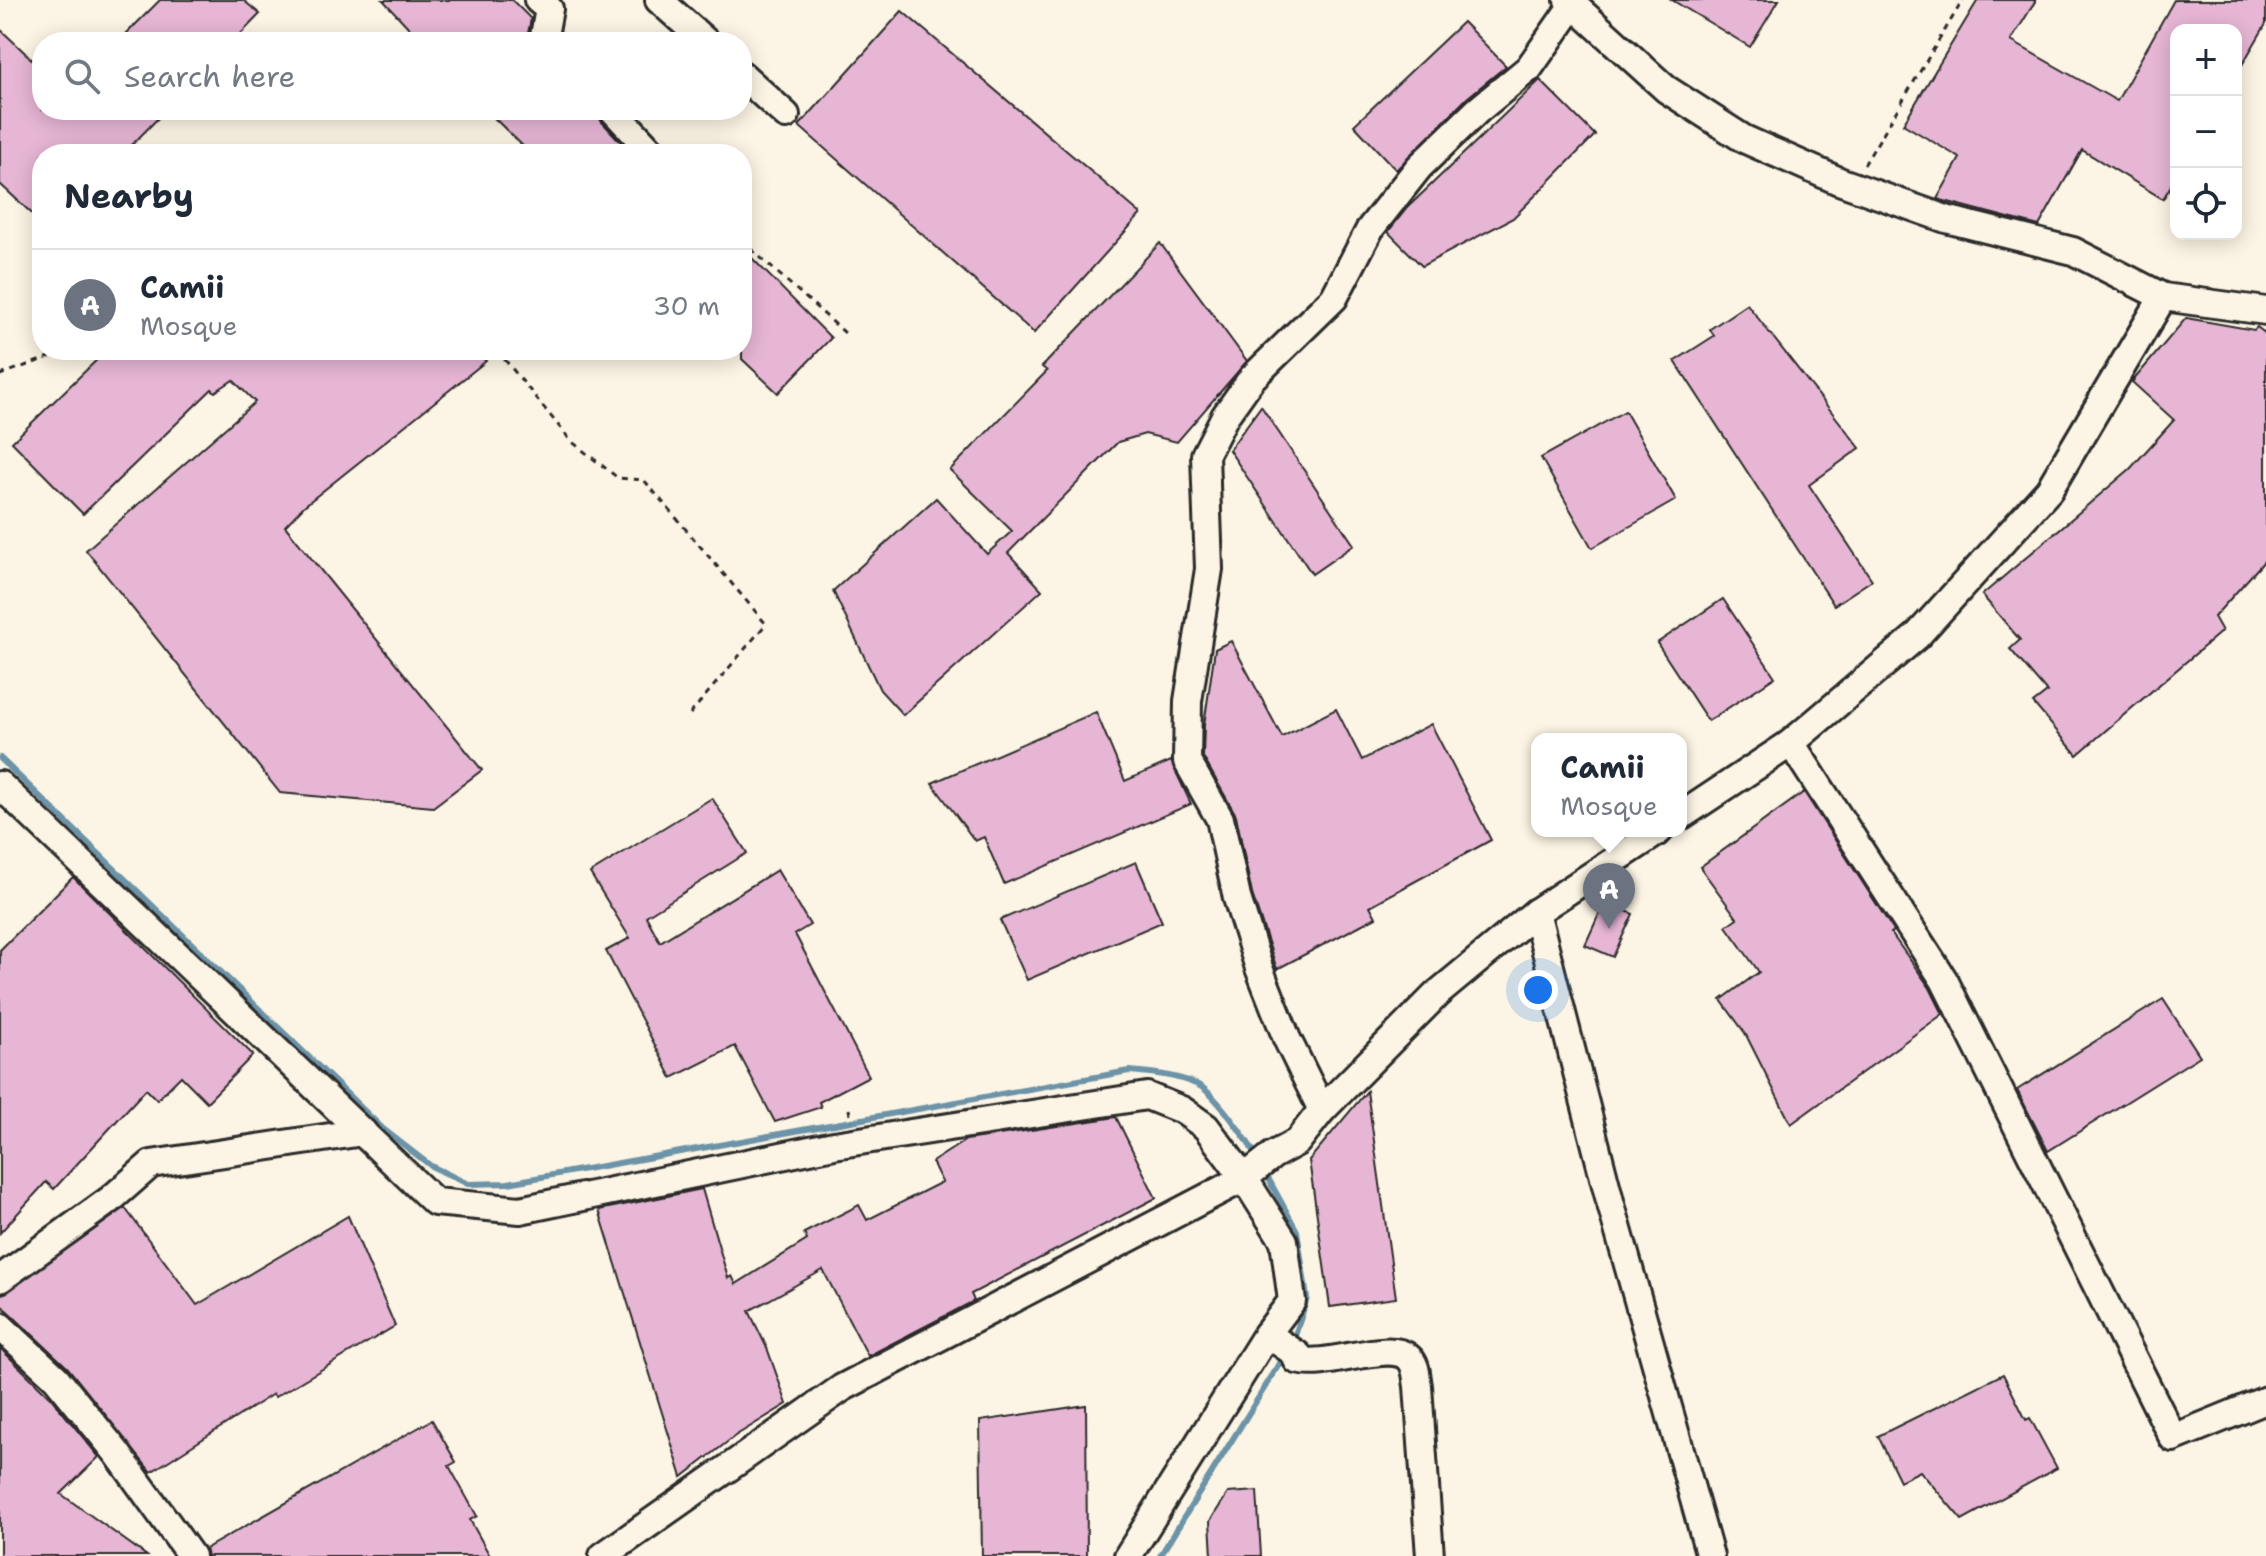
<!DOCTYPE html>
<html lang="en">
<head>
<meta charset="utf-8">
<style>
	:root { --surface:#fff; --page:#f2f2f3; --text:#1f2937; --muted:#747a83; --line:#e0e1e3; --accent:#7c3aed }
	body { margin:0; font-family:"Shantell Sans",sans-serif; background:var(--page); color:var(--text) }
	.controls { position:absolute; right:24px; top:24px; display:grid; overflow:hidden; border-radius:16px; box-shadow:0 4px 20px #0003 }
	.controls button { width:72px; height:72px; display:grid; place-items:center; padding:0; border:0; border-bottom:2px solid var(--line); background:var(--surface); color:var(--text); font:40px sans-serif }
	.you { position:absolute; left:1538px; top:990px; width:28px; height:28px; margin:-20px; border:6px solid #fff; border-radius:50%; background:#1a73e8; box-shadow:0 0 0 12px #1a73e833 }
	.badge { display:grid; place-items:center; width:52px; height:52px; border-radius:50%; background:var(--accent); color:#fff; font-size:26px; font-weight:700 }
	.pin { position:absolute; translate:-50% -66px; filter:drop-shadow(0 2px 4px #0008) }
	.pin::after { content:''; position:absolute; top:42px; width:28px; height:24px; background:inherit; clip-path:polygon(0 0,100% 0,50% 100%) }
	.popup { position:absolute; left:1531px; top:733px; width:156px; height:104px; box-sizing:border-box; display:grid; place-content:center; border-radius:16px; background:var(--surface); filter:drop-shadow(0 2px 6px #0005); font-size:26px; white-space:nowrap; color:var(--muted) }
	.popup b { font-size:30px; color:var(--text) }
	.popup::after { content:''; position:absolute; left:50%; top:100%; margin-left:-16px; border:16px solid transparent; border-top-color:var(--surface) }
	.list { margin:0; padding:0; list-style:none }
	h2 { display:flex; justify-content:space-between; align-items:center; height:104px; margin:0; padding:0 32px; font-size:34px }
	h2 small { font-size:26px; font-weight:400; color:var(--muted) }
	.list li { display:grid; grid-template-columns:52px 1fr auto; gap:24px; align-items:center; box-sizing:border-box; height:112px; padding:0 32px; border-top:2px solid var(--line) }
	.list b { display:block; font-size:30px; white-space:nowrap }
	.list p { margin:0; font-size:26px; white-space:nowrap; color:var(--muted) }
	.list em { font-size:26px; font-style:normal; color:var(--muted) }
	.icon { flex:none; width:44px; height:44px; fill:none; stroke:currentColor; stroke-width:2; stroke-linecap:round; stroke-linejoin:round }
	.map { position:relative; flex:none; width:2266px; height:1556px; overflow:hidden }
	.search { position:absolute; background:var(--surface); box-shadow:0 4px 20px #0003; left:32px; top:32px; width:720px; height:88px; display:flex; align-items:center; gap:20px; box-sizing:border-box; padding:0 28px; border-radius:32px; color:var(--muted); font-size:30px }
	.panel { position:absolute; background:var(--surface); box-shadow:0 4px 20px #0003; left:32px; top:144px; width:720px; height:216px; border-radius:32px }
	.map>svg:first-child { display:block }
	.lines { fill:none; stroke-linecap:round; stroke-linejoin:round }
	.stream { stroke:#6c93a7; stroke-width:6 }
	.building { fill:#e7b6d5; stroke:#2b2b2b; stroke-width:2 }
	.minor-casing { stroke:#2b2b2b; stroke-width:32 }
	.path { stroke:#2b2b2b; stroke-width:3; stroke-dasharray:6 6; stroke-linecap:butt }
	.minor { stroke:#fcf5e5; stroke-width:26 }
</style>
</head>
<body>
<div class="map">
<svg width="2266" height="1556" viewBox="0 0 2266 1556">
	<rect width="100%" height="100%" fill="#fcf5e5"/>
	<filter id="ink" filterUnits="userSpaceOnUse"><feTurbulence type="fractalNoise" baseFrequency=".0125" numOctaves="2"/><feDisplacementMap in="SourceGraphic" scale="16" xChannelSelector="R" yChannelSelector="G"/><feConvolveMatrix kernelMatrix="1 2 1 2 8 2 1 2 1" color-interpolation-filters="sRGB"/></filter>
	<g filter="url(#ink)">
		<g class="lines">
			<g class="stream">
				<path d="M0 758 382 1128 431 1166 468 1184 508 1183 1129 1071C1152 1073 1176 1075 1198 1085 1215 1093 1248 1141 1258 1159"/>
				<polyline points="1263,1169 1297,1231 1307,1298 1293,1342"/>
				<polyline points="1160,1556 1285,1355"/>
			</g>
		</g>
		<g class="building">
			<polygon points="160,0 243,0 260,14 233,42 118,42"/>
			<polygon points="383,0 512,0 531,19 528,33 520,42 422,42"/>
			<polygon points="1672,0 1779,0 1750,47"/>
			<polygon points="1978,0 2036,0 2011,41 2117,101 2174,0 2266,0 2266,24 2236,75 2236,30 2176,30 2176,177 2163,199 2082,150 2039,226 1937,199 1960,158 1903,124"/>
			<polygon points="902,11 1141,214 1034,333 799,126"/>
			<polygon points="1463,22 1506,66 1467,98 1396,170 1354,125"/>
			<polygon points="0,29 42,69 42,110 166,110 123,154 42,154 42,223 0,184"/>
			<polygon points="1540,80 1595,135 1513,218 1422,266 1388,232 1407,208"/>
			<polygon points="486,110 597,110 601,121 632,154 531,154"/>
			<polygon points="1160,243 1247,361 1177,442 1145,434 1118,442 1008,553 1042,590 903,715 880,690 833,591 936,498 987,554 1012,531 950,470 1047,371 1042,367"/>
			<polygon points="742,248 831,338 778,393 742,359"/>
			<polygon points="1747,304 1860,448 1809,485 1872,580 1834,605 1675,361 1714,336 1710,329"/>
			<polygon points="2186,318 2254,330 2257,327 2266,334 2266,559 2214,617 2222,631 2077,755 2033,703 2047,692 2010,649 2020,640 1982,595 2130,469 2174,420 2132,382"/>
			<polygon points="107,350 474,350 486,361 304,506 285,526 482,770 433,807 280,793 86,550 255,402 233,380 215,392 212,389 83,514 12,442"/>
			<polygon points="1261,406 1354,545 1312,574 1229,450"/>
			<polygon points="1625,411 1676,500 1592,548 1541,458"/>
			<polygon points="1723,599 1775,677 1708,721 1657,643"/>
			<polygon points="1231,641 1282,737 1336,709 1362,760 1431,724 1491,840 1370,906 1376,917 1277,969 1252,894 1236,815 1203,757 1204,725 1215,649"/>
			<polygon points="1096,712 1125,781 1171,761 1191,804 1004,884 984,837 975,841 932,783"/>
			<polygon points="1804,792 1894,931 1891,933 1930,988 1943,1014 1791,1124 1745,1033 1721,1000 1759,972 1726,926 1737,918 1700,867"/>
			<polygon points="712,798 747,853 646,916 660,942 777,870 810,925 795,934 869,1076 819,1102 821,1107 775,1122 735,1046 672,1078 606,951 630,938 590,873"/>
			<polygon points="1136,862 1162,922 1027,980 1000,920"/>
			<polygon points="73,877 253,1055 207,1102 181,1076 157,1100 146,1089 54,1189 46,1182 0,1233 0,950"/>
			<polygon points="1605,901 1633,914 1613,957 1585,945"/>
			<polygon points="2163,999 2200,1056 2048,1151 2017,1090"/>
			<polygon points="1367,1091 1396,1298 1330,1307 1309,1160"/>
			<polygon points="1116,1117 1156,1198 971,1294 974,1301 868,1356 823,1270 749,1311 767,1348 787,1404 735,1436 682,1477 599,1210 702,1189 728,1278 732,1276 736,1284 807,1240 804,1233 859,1205 867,1220 942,1182 932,1162 966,1140"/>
			<polygon points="125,1208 197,1305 348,1216 395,1326 275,1397 273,1394 151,1472 68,1368 0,1304 0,1295"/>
			<polygon points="0,1348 51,1398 99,1457 61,1494 147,1556 0,1556"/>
			<polygon points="2003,1374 2026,1420 2030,1418 2057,1468 1962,1520 1920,1471 1900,1481 1878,1436"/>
			<polygon points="1086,1405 1087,1556 982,1556 980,1421"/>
			<polygon points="432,1420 456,1462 449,1466 477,1516 470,1520 490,1556 207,1556 205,1549"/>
			<polygon points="1257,1491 1261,1556 1212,1556 1210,1521 1228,1493"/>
		</g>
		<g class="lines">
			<g class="minor-casing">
				<g id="minor">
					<polyline points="538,0 549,9 544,36 550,42"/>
					<polyline points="659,0 706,42"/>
					<polyline points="1568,0 1666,89 1744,139 1839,181 1946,219 2073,251 2163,297"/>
					<polyline points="742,75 786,115"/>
					<polyline points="613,110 654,154"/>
					<polyline points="1791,743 1944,980 2173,1438 2266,1400"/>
					<polyline points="0,785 435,1202 520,1210 834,1145 1147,1096 1182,1110 1206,1127 1244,1178 1284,1241 1292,1301 1267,1334 1128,1556"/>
					<polyline points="1681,816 1791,743 1917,636 2049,490 2163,297 2266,311"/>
					<polyline points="1536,912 1610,1201 1710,1556"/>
					<polyline points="1322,1110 1287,1039 1259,968 1237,898 1220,819 1187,761 1188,701 1209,569 1205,455 1225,416 1252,378 1334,298 1370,229 1419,167 1478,110 1529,68 1573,5"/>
					<polyline points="0,1279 111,1199 151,1164 363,1132"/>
					<polyline points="0,1326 56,1378 117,1453 191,1556"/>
					<path d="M1267 1334 1298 1355 1297 1360C1327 1369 1387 1340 1408 1357 1417 1364 1416 1376 1418 1386L1430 1556"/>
					<polyline points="603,1556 842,1388 1244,1178 1273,1155 1297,1142 1322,1110 1437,994 1536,912 1659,831"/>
				</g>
			</g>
			<g class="path">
				<polyline points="226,154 234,148 262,148 270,154"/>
				<polyline points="1864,165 1963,0"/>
				<polyline points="742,241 846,334"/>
				<polyline points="497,350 571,441 618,478 644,480 766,624 690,714"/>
				<polyline points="0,375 69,350"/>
				<polyline points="849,1109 851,1121"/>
			</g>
			<use href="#minor" class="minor"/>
		</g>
	</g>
</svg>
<div class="controls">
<button>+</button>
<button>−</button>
<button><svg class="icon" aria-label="locate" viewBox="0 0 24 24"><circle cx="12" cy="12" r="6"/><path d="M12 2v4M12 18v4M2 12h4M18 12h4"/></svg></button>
</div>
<div class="you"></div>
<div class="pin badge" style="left:1609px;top:929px;background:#6b7280">A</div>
<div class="popup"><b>Camii</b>Mosque</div>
<div class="search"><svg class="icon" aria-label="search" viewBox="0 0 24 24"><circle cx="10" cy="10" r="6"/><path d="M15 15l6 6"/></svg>Search here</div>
<section class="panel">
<h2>Nearby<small></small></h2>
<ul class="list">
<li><span class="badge" style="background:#6b7280">A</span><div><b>Camii</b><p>Mosque</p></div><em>30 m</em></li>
</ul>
</section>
</div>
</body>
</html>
